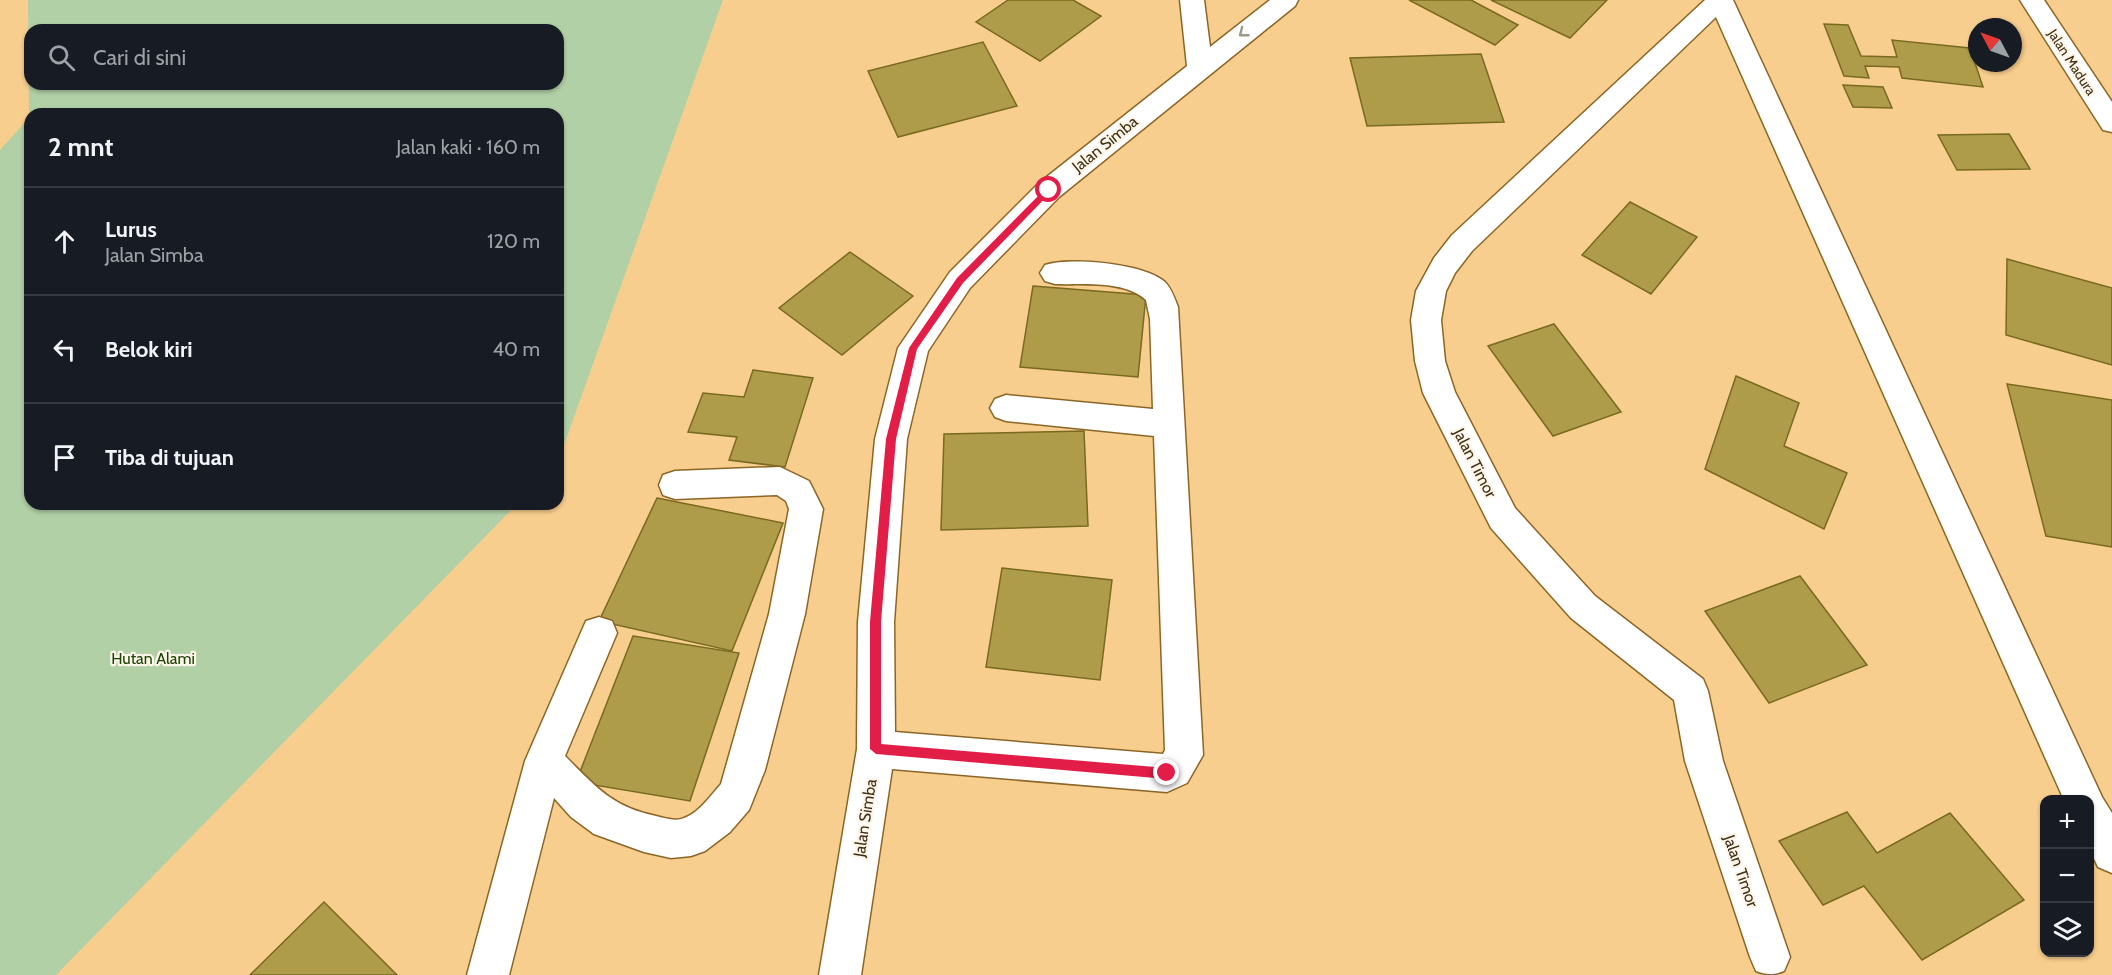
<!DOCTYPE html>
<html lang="id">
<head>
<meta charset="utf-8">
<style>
	:root { --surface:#171b24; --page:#242831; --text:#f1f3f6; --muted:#9ea1a6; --line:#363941 }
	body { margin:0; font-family:Cabin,sans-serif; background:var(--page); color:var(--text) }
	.controls { position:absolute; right:18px; bottom:18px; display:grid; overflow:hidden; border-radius:12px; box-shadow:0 2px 4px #0004 }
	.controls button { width:54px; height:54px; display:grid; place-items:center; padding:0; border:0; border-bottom:2px solid var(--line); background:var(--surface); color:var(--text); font:30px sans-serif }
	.compass { position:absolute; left:1968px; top:18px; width:54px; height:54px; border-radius:50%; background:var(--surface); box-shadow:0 2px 4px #0004; rotate:311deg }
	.stop { position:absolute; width:18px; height:18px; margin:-14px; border:4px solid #e11d48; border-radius:50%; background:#fff }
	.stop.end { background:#e11d48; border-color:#fff; box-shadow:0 2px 6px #0008 }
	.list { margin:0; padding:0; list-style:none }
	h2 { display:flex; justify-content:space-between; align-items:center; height:78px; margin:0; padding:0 24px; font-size:26px }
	h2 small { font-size:20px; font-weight:400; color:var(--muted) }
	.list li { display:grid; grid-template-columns:39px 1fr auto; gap:18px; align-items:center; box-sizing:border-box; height:108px; padding:0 24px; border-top:2px solid var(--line) }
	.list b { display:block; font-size:22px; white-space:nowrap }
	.list p { margin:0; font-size:20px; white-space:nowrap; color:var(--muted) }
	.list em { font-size:20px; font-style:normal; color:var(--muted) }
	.icon { flex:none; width:33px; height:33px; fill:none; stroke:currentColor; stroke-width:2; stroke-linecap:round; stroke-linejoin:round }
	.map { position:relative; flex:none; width:2112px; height:975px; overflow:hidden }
	.search { position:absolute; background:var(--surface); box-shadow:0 2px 4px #0004; left:24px; top:24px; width:540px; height:66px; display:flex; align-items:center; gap:15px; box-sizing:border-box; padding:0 21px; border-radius:18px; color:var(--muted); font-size:22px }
	.panel { position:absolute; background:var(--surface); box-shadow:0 2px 4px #0004; left:24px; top:108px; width:540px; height:402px; border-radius:18px }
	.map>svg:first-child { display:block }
	.green { fill:#b1d0a6; fill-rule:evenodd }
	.building { fill:#ae9c4b; stroke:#796a20; stroke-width:1.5 }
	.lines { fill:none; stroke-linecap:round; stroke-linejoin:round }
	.minor-casing { stroke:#8c6626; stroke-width:3 }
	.minor { fill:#fff; fill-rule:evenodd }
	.oneway { stroke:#9f978a }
	.route { fill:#e11d48 }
	.labels { text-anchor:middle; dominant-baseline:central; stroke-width:4.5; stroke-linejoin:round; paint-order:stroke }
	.far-street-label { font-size:14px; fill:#3f2f14; stroke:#fdf5e9 }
	.street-label { font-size:16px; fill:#3f2f14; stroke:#fdf5e9 }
	.park-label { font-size:16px; fill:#194500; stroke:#fdf5e9 }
</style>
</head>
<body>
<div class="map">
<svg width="2112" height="975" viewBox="0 0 2112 975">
	<rect width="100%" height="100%" fill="#f8ce8e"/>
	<path class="green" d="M28 0H723L558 462V114H30V504H517L56 975H0V150L29 118ZM30 30H558V84H30Z"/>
	<g class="building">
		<polygon points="1008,0 1073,0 1101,16 1040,61 976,22"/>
		<polygon points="1409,0 1471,0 1518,25 1495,45"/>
		<polygon points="1491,0 1607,0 1570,38"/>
		<polygon points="1824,24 1848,25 1861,56 1897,57 1892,40 1970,48 1983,87 1902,78 1899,67 1865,66 1869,78 1844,76"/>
		<polygon points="983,42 1017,106 898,137 868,71"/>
		<polygon points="1481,54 1504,122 1367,126 1350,58"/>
		<polygon points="1843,85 1883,87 1892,108 1853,107"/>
		<polygon points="2009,134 2030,169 1957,170 1938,135"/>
		<polygon points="1630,202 1697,237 1651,294 1582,255"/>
		<polygon points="850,252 913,296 842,355 779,308"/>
		<polygon points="2007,259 2112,288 2112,365 2006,335"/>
		<polygon points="1033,286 1146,295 1138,377 1020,367"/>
		<polygon points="1554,324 1621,412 1553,436 1488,346"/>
		<polygon points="753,370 813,378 785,467 729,460 737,437 688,432 703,393 744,397"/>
		<polygon points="1736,376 1799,403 1784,446 1847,473 1824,529 1705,469"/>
		<polygon points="2007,384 2112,400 2112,547 2046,536"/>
		<polygon points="1084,431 1088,526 941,530 944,434"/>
		<polygon points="657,498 783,523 732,651 599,621"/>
		<polygon points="1002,568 1112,580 1100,680 986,667"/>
		<polygon points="1800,576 1867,665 1769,703 1705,611"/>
		<polygon points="633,636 739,653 690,801 576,782"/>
		<polygon points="1847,812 1877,853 1950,813 2024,900 1922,960 1864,886 1823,905 1779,841"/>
		<polygon points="324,902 397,975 250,975"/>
	</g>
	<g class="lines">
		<g class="minor-casing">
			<g id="minor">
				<path d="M1180 0H1204L1210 47 1270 0H1298L1295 6 1059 197 970 288 928 351 907 439 894 622 895 732 1163 754 1165 750 1154 436 1006 421 995 417 990 408 995 399 1006 395 1153 409 1150 319 1146 300C1124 280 1083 285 1055 284L1045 281 1040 273 1045 265C1071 257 1143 263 1165 282 1171 288 1175 299 1178 307L1203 755 1187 783 1167 792 892 769 861 975H819L857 749 858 622 875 439 898 348 950 272 1039 183 1187 66Z"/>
				<path d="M1705 0H1733L2102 797 2112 813V873L2098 867 2090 850V800H2064L1716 17 1472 251 1455 273 1446 291 1441 320 1445 361 1455 392 1515 508 1595 596 1703 679 1708 691 1723 761 1790 957 1784 971C1774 975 1766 975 1756 971L1750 957 1685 761 1674 700 1571 618 1491 528 1423 393 1415 361 1411 320 1416 291 1434 258 1452 235Z"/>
				<polygon points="2020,0 2044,0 2112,102 2112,132 2103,130"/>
				<path d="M780 467 809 481 823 509 805 614 765 770 749 810 730 832 705 851 691 856 671 858 644 852 594 834 571 817 554 798 509 975H467L525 761 586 621 599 617 612 621 617 633 565 756C595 786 612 807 656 816 665 818 675 822 684 818 699 813 711 795 721 784L769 614 789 509 786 501 777 495 675 499 663 495 659 485 663 475 675 471Z"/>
			</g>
		</g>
		<use href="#minor" class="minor"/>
	</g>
	<defs><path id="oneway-chevron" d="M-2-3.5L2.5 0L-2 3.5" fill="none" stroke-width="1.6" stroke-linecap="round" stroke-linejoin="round" transform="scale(1.5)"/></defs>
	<use class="oneway" href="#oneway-chevron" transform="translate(1243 33) rotate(142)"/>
	<polygon class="route" points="1046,188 1053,190 963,283 917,349 896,439 881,622 881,744 1167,768 1172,773 1167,779 876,754 870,749 870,622 886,439 909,348 957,278"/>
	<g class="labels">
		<g class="far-street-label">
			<text transform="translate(2072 62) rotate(57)">Jalan Madura</text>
		</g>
		<g class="street-label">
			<text transform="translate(1105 144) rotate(-39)">Jalan Simba</text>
			<text transform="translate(1475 463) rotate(63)">Jalan Timor</text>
			<text transform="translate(865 818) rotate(-81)">Jalan Simba</text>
			<text transform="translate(1741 871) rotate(71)">Jalan Timor</text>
		</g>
		<g class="park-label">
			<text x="153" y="658">Hutan Alami</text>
		</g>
	</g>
</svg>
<div class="controls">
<button>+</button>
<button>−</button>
<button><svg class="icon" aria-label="layers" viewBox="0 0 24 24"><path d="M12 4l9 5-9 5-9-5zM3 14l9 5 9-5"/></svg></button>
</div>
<svg class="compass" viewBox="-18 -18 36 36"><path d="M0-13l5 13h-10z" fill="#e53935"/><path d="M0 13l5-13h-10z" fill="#9ea1a6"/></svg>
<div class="stop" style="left:1049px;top:190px"></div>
<div class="stop end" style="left:1167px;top:773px"></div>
<div class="search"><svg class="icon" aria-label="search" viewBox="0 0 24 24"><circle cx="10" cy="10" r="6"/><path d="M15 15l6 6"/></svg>Cari di sini</div>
<section class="panel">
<h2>2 mnt<small>Jalan kaki · 160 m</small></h2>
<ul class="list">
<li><svg class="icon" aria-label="ahead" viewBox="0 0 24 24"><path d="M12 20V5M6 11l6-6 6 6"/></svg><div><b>Lurus</b><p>Jalan Simba</p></div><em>120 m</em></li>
<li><svg class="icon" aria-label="left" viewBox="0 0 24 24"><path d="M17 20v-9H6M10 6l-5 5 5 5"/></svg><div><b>Belok kiri</b></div><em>40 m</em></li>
<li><svg class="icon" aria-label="arrive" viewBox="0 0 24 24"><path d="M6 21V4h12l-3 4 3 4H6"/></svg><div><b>Tiba di tujuan</b></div></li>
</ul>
</section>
</div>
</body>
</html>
